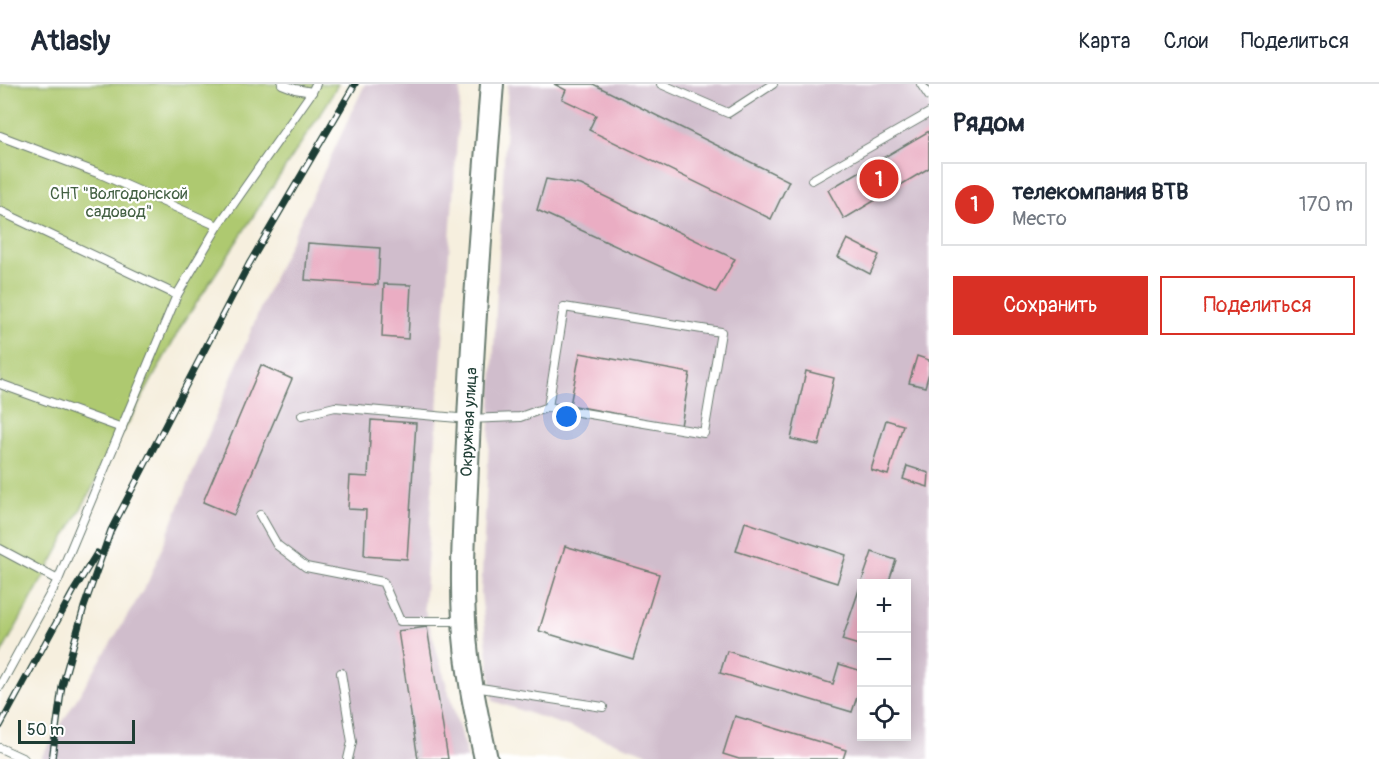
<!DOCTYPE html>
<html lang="ru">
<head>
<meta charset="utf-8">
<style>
	:root { --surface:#fff; --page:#f6f6f7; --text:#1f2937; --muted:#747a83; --line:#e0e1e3; --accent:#d93025 }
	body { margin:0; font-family:Pangolin,sans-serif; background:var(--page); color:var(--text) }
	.controls { position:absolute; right:18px; bottom:18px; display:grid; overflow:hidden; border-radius:0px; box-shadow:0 3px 15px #0003 }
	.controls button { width:54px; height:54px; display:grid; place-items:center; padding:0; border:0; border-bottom:2px solid var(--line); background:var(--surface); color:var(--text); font:30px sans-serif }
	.scale { position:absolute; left:18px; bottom:15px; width:117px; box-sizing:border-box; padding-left:6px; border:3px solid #1f3d34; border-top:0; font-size:16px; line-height:21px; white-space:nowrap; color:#1f3d34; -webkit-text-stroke:4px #fff; paint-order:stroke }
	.you { position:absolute; left:567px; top:333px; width:21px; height:21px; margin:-15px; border:4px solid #fff; border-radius:50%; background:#1a73e8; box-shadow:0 0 0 9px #1a73e833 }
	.badge { display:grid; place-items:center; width:39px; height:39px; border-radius:50%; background:var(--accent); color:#fff; font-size:20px; font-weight:700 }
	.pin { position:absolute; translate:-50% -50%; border:3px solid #fff; box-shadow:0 2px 6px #0006 }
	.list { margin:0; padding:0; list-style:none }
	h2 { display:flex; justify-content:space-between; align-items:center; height:78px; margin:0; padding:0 24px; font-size:26px }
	h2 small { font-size:20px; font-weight:400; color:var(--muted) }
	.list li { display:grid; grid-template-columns:39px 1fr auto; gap:18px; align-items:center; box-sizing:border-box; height:84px; margin:0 12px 12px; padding:0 12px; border:2px solid var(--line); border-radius:0px }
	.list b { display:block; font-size:22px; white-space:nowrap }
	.list p { margin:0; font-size:20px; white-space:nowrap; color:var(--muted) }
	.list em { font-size:20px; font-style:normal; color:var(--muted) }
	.actions { display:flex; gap:12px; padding:18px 24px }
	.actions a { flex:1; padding:14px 0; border:2px solid var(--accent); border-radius:0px; text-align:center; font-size:21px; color:var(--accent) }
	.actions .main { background:var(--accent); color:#fff }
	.icon { flex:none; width:33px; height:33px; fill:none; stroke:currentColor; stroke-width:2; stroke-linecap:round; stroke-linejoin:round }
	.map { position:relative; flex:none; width:929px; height:675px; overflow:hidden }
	header { display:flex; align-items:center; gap:36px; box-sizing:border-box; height:84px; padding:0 30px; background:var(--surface); border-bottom:2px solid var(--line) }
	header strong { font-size:28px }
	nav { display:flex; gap:33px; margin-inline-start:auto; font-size:21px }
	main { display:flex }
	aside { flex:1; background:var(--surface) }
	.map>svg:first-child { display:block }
	.industrial { fill:#d0bdcc; fill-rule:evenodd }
	.green { fill:#aec970; stroke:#668352; stroke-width:1.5 }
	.building { fill:#eaadc3 }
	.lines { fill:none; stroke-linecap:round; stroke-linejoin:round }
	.lane-casing { stroke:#6a7b70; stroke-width:10 }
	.secondary-casing { stroke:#6a7b70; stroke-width:26 }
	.lane { stroke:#fff; stroke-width:8 }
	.secondary { stroke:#fff; stroke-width:22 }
	.rail-casing { stroke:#1f3d34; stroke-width:7 }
	.rail { stroke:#fff; stroke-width:4.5; stroke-dasharray:14; stroke-linecap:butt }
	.labels { text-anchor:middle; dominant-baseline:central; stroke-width:4.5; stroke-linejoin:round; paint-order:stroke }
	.park-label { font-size:16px; fill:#436043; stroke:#fff }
	.street-label { font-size:16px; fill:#1f3d34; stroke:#fff }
</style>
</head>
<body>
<header>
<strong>Atlasly</strong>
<nav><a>Карта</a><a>Слои</a><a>Поделиться</a></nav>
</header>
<main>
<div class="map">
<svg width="929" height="675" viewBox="0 0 929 675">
	<rect width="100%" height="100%" fill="#fff"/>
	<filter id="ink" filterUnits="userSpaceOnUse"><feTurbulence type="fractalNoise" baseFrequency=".0167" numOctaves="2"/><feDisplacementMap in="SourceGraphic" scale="12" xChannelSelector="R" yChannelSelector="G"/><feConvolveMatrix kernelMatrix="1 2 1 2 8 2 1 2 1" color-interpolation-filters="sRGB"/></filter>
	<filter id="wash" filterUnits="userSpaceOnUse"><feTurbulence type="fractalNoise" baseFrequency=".008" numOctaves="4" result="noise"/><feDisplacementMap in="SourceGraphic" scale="24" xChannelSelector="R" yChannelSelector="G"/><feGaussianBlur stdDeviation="1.35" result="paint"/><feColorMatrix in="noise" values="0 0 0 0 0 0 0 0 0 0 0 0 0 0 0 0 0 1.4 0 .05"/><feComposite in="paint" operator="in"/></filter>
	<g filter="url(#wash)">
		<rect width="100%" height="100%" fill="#f6efde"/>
		<g class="industrial">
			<polygon points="365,0 461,0 424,523 468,675 40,675 148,498 266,210"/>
			<path d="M508 0H929V675H664L493 617 481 509ZM862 500H906V652H862Z"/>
		</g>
		<polygon class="green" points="0,0 338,0 328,18 182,241 0,572"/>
		<g id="blocks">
			<g class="building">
				<polygon points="554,0 593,0 789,97 771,135 589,46 596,31 562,15 566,6"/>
				<polygon points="929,47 929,84 844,135 828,106"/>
				<polygon points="546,95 581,101 735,175 716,208 537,126"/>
				<polygon points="847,155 879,171 870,190 838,173"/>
				<polygon points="308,159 380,164 378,201 305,196"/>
				<polygon points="384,200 411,201 408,255 382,253"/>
				<polygon points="580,269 690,289 681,342 570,321"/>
				<polygon points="917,272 929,276 929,289 925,303 909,299"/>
				<polygon points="261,281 292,295 234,431 203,418"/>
				<polygon points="806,287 834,294 819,361 791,355"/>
				<polygon points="371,336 416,339 407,475 364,472 366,426 348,425 350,392 368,393"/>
				<polygon points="886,336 903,341 888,391 871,386"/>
				<polygon points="907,382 929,389 928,403 903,395"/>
				<polygon points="745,438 846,471 837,499 736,467"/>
				<polygon points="565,462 659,490 633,575 539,547"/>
				<polygon points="872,468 896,476 888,500 861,500"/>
				<polygon points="861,500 862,500 862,562 842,556"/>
				<polygon points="427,543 448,675 418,675 398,547"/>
				<polygon points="727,567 833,600 839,580 862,587 862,598 852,628 720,589"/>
				<polygon points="735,632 846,666 843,675 739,675 723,670"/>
			</g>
		</g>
	</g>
	<g filter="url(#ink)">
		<use href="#blocks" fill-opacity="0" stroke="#6a7b70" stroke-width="1.5"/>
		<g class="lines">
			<g class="lane-casing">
				<g id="lane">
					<polyline points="282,0 295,5 312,8 316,0"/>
					<polyline points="661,0 728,29 773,0"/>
					<polyline points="921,0 929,12"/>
					<polyline points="0,52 103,91 218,142"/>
					<polyline points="812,96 929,29"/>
					<polyline points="0,127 177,211"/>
					<polyline points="0,300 122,344"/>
					<polyline points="302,331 335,323 469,335 520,333 548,323 704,349 721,248 564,223 548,323"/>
					<polyline points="260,431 277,461 306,483 383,498 400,537 462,537"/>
					<polyline points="0,465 58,496"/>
					<polyline points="341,589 352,658 348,675"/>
					<polyline points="0,602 58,496 177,211 218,142 312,8"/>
					<polyline points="474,603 603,623"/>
					<polyline points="0,664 24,675"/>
				</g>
			</g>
			<g class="secondary-casing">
				<g id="secondary">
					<path id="s1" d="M486 675C476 629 466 583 464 536 461 484 465 433 467 381 472 254 482 127 492 0"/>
				</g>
			</g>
			<use href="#lane" class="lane"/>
			<use href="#secondary" class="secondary"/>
			<g class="rail-casing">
				<g id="rail">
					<polyline points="0,642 73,508 97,469"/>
					<polyline points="52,675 62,602 84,523 111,446 249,180 355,0"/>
				</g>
			</g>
			<use href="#rail" class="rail"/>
		</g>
	</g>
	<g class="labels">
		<g class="park-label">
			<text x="119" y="110">СНТ "Волгодонской<tspan x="119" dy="18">садовод"</tspan></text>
		</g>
		<g class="street-label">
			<text stroke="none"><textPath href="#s1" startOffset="339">Окружная улица</textPath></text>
		</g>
	</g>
</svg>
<div class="controls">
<button>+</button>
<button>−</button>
<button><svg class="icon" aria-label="locate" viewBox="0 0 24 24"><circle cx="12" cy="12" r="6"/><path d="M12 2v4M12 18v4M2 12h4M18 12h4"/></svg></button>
</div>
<div class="scale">50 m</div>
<div class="you"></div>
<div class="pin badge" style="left:879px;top:95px">1</div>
</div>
<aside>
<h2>Рядом<small></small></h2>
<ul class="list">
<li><span class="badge">1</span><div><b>телекомпания ВТВ</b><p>Место</p></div><em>170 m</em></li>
</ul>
<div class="actions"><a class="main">Сохранить</a><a>Поделиться</a></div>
</aside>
</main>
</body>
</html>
